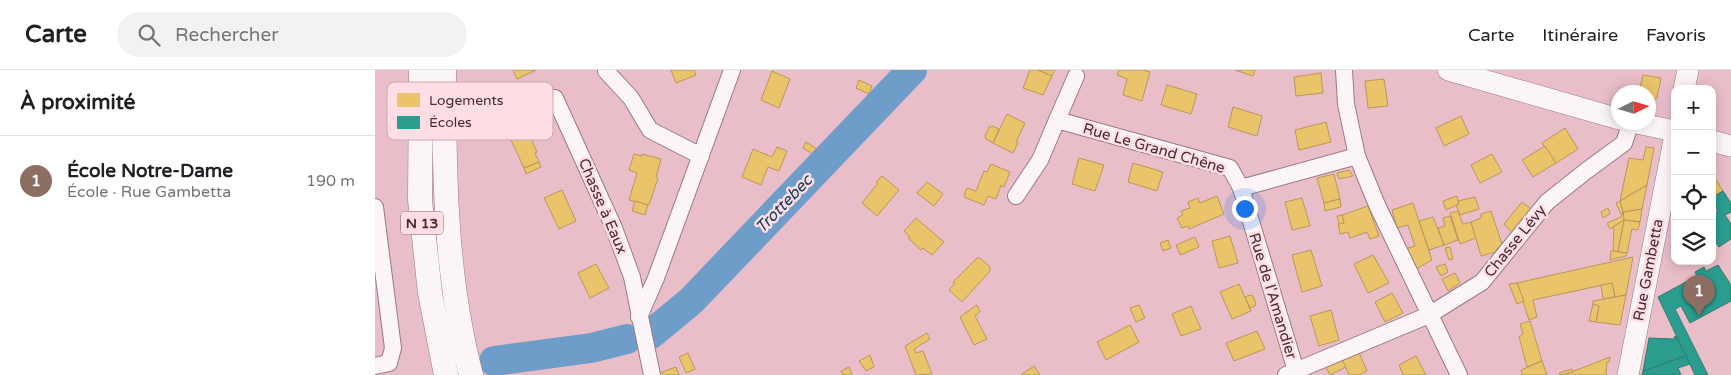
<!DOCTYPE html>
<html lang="fr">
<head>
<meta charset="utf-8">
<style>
	:root { --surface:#fff; --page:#f2f2f2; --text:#202124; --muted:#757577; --line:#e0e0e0; --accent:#825e68 }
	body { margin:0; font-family:"Varela Round",sans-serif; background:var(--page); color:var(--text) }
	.controls { position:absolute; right:15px; top:15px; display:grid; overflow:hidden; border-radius:10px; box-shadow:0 2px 12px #0003 }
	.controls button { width:45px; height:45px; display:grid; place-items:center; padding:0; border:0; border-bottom:1px solid var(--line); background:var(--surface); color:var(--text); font:25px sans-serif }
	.compass { position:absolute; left:1236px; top:15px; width:45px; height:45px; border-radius:50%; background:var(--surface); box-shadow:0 2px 12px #0003; rotate:85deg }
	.you { position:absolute; left:869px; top:138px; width:18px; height:18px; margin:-12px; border:4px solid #fff; border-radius:50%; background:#1a73e8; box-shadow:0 0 0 8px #1a73e833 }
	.badge { display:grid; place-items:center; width:32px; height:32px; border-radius:50%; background:var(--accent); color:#fff; font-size:16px; font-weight:700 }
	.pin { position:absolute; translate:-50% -41px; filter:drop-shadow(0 1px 2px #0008) }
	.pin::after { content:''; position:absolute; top:26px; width:18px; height:15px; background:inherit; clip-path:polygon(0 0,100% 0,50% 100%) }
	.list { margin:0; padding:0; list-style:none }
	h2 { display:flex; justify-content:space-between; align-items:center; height:65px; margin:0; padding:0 20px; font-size:21px }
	h2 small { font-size:16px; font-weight:400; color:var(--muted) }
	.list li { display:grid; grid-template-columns:32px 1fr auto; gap:15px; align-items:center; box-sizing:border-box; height:90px; padding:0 20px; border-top:1px solid var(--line) }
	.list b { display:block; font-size:19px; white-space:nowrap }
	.list p { margin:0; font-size:16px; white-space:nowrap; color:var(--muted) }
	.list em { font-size:16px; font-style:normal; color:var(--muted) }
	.icon { flex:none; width:28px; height:28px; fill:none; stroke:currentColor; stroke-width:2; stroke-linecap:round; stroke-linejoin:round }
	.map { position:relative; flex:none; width:1356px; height:305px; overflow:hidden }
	header { display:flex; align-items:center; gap:30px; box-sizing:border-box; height:70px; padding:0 25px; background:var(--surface); border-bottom:1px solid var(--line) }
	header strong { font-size:24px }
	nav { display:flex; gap:28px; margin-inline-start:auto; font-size:18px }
	.search { width:350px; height:45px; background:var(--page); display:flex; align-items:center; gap:12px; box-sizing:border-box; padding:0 18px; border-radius:28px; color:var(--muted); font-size:19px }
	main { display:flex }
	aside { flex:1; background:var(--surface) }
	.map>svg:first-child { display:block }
	.homes { fill:#e9c46a; stroke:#b9965a }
	.schools { fill:#2a9d8f; stroke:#347b73 }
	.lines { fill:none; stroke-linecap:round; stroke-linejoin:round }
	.river { stroke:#6f9dca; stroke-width:30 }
	.minor-casing { stroke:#9a7982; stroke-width:18 }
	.major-casing { stroke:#9a7982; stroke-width:22 }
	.highway-casing { stroke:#9a7982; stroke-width:25 }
	.minor { stroke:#fcf5f7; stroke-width:16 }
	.major { stroke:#fcf5f7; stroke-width:21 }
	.highway { stroke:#fcf5f7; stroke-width:24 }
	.labels { text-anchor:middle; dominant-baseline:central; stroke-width:5; stroke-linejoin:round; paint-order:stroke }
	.shield { fill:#fedde5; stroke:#806068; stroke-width:1 }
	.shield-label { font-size:14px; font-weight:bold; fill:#4a2b33 }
	.street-label { font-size:15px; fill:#4a2b33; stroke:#fedde5 }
	.water-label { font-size:16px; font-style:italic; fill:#0a3a58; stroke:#fedde5 }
	.key { fill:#fedde5; stroke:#c8a8b0; stroke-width:1 }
	.key-label { font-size:14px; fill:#4a2b33 }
</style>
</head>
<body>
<header>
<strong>Carte</strong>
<div class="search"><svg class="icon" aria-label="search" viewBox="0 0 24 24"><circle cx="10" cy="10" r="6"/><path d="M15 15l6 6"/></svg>Rechercher</div>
<nav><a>Carte</a><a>Itinéraire</a><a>Favoris</a></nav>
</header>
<main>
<aside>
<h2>À proximité<small></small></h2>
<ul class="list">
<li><span class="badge" style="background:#8d6e63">1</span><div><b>École Notre-Dame</b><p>École · Rue Gambetta</p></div><em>190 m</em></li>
</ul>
</aside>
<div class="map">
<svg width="1356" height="305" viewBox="0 0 1356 305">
	<rect width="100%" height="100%" fill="#eabec9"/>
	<g class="homes">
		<polygon points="138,0 161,0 142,9"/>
		<polygon points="296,0 319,0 321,5 301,13"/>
		<polygon points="655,0 663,0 677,6 668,25 648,18"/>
		<polygon points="663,0 680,0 677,6"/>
		<polygon points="744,0 768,0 775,2 767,31 748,25 752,9 742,5"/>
		<polygon points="860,0 880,0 878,6"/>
		<polygon points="397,1 415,9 404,38 386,30"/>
		<polygon points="946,3 948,23 921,26 919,7"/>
		<polygon points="1268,5 1286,8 1282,28 1276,31 1274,30 1274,22 1264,22"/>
		<polygon points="1009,9 1013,36 993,38 990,11"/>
		<polygon points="484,10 497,16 494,24 481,18"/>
		<polygon points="792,15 822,24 816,44 786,35"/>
		<polygon points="858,37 887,46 882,66 853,57"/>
		<polygon points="632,44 650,53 641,72 643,73 638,83 618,73"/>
		<polygon points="1086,46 1094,64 1069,76 1061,58"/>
		<polygon points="147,49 162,82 160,83 164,92 149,98 130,57"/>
		<polygon points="951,52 956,72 924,80 920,60"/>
		<polygon points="618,56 624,59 618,73 611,69 610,66 614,57"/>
		<polygon points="1190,58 1203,79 1181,93 1167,73"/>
		<polygon points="431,72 445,81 442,87 428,78"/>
		<polygon points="1170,76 1181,93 1158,107 1147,90"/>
		<polygon points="402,77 412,81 404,101 393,97 386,115 367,107 378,79 397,87"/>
		<polygon points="1271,77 1279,78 1272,115 1245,131 1254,88 1268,90"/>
		<polygon points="259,84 267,86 267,84 286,89 281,107 283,108 274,135 254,130 262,103 254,100"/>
		<polygon points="1117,84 1127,102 1105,113 1096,95"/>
		<polygon points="704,88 729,95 720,121 697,114"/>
		<polygon points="164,92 166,97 151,104 149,98"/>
		<polygon points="758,93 788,102 782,121 753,112"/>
		<polygon points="616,94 635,102 629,117 626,115 621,129 613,126 609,135 591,128 589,125 592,118 601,121 609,101 612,102"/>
		<polygon points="974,100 978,106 964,109 962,103"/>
		<polygon points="1337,103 1348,121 1339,126 1337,125"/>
		<polygon points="959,104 965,129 949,133 942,108"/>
		<polygon points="507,106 524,120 502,146 487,133 503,113 501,112"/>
		<polygon points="552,112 568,124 559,136 542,123"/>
		<polygon points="1272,115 1267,139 1248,142 1245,131"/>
		<polygon points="187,120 201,151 184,159 169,128"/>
		<polygon points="842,126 849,144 814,159 813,156 807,158 802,148 808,145 806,141 815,138 813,132 823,128 825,133"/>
		<polygon points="1082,126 1084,134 1071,140 1068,131"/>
		<polygon points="1100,127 1104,139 1085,145 1081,135 1084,134 1083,131"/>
		<polygon points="927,128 935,156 917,160 910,132"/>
		<polygon points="965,129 966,137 950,141 949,133"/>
		<polygon points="260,131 273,135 270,145 257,141"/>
		<polygon points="1245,131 1248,142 1246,144 1241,133"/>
		<polygon points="1147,132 1156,139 1137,163 1129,154"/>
		<polygon points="1038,133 1057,190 1041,199 1030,179 1040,176 1033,155 1022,158 1017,140"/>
		<polygon points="993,136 1004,166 995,169 992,162 975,168 973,162 965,164 963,154 969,153 967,145"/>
		<polygon points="1233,138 1235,144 1228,148 1226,142"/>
		<polygon points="1267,139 1265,152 1249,150 1248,142"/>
		<polygon points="1083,141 1088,154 1096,152 1101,168 1085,174 1075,143"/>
		<polygon points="1116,141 1127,174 1121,180 1121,182 1106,186 1096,152 1106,148 1106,144"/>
		<polygon points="1248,142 1249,150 1235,159 1232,153 1246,147"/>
		<polygon points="967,145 969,153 964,154 962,146"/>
		<polygon points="1075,146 1083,170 1069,175 1063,158 1070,156 1068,148"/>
		<polygon points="1058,147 1069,175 1054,180 1044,151"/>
		<polygon points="541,148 569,172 557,185 548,178 546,180 533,168 535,167 529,161"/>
		<polygon points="1249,150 1243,182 1238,181 1239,156"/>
		<polygon points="1249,150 1265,152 1263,160 1257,159 1252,183 1243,182"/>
		<polygon points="855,166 863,193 844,198 837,171"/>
		<polygon points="820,167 824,177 805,185 801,175"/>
		<polygon points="793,170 796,178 788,181 785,173"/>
		<polygon points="1075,177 1078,189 1074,190 1070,178"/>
		<polygon points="936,180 947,216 927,222 917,185"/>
		<polygon points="1236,181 1238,181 1252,183 1251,186 1235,190"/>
		<polygon points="998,185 1014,213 993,223 979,194"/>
		<polygon points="1258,187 1251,225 1240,227 1237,213 1158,230 1162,247 1154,250 1142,213"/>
		<polygon points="602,188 605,188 615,197 615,201 587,232 574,220 580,213 578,212"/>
		<polygon points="221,194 234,218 215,228 203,203"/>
		<polygon points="1070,194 1073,202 1066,206 1061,197"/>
		<polygon points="1080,203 1085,213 1073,221 1067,209"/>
		<polygon points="1142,213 1149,231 1142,234 1134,214"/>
		<polygon points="1237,213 1240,227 1228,229 1226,215"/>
		<polygon points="864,214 876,241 857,249 845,222"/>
		<polygon points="1017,223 1028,243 1010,252 1000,232"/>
		<polygon points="875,225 878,226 881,234 880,236 875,238 870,227"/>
		<polygon points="1251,225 1245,255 1221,252 1224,236 1218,234 1218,231"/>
		<polygon points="1218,234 1224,236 1221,252 1214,251"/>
		<polygon points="602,235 605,242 600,246 612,269 599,275 585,247"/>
		<polygon points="764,235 770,248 761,252 755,238"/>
		<polygon points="816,236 826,259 806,266 797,244"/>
		<polygon points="956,240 964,270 944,276 935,246"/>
		<polygon points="1155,251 1167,291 1152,297 1144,267 1148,264 1145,254"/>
		<polygon points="755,255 764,272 731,290 722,272"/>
		<polygon points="882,261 890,279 859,291 851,273"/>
		<polygon points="552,263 555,269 539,279 541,283 548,281 557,304 541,305 530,276"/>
		<polygon points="983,280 992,301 984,305 974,305 966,288"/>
		<polygon points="313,283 320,299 311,303 304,287"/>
		<polygon points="495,285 499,297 491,301 484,291"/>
		<polygon points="1041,286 1051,305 1028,305 1024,295"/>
		<polygon points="1235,287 1234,292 1232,292 1231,305 1189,305"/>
		<polygon points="966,288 971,297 955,305 950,296"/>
		<polygon points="1167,291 1172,305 1147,305 1146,300"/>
		<polygon points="659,296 665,305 646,305"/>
		<polygon points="301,297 304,305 288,305 287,302"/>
		<polygon points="474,297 477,305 468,305 466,301"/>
		<polygon points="1197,299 1198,302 1185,305 1184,303"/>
	</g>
	<g class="schools">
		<polygon points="1348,121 1356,133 1356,142 1350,145 1356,154 1356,169 1344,177 1337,167 1337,145 1343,141 1337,133 1340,131 1338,127"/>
		<polygon points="1343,195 1356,215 1356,231 1315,253 1306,236 1300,239 1333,305 1320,305 1283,227 1322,206 1320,202 1329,197 1331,201"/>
		<polygon points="1301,266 1311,286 1268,301 1274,268 1300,269 1299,267"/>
		<polygon points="1311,286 1315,294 1303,298 1306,305 1267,305 1268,301"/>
	</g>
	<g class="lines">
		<g class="river">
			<polyline points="276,264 316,231 537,0"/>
			<polyline points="119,291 216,278 252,269"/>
		</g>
		<g class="minor-casing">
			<g id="minor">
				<polyline points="969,0 971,34 982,86 1002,135 1084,305"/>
				<polyline points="231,1 256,28 275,60 326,86"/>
				<polyline points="180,28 239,158 257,207 277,305"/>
				<polyline points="682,50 701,6"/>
				<polyline points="866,118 921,301 921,305"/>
				<polyline points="641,126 665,90 682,50 855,98 866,118 982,86"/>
				<polyline points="0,137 18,278 14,293 0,296"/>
				<polyline points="264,247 281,208 357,0"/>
				<polyline points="911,305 1054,245 1107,212 1172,132 1211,101 1249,73 1256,52"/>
			</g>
		</g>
		<g class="major-casing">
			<g id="major">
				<polyline points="1073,0 1244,49"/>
				<polyline points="1309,19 1313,0"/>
				<polyline points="1257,52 1300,61"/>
				<polyline points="1337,71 1356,76"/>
				<polyline points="1253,305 1300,65"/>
			</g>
		</g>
		<g class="highway-casing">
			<g id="highway">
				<polyline points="46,0 45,130 55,223 71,305"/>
				<path d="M69 0C69 102 70 206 96 305"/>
			</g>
		</g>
		<use href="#minor" class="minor"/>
		<use href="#major" class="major"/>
		<use href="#highway" class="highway"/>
	</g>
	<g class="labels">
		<rect class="shield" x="26" y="141.5" width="42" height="23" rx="4"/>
		<g class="shield-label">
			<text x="47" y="153">N 13</text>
		</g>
		<g class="street-label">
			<text transform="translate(779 78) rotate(16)">Rue Le Grand Chêne</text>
			<text transform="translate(228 136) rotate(67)">Chasse à Eaux</text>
			<text transform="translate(1140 171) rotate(-51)">Chasse Lévy</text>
			<text transform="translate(1273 200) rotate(-79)">Rue Gambetta</text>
			<text transform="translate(898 226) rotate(73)">Rue de l'Amandier</text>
		</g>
		<g class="water-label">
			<text transform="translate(409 134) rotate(-46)">Trottebec</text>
		</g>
	</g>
	<rect x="12" y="12" width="166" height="58" rx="8" class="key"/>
	<rect x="22" y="23" width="23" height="14" fill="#e9c46a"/>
	<rect x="22" y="46" width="23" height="13" fill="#2a9d8f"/>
	<g class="key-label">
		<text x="54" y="35">Logements</text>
		<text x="54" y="57">Écoles</text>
	</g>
</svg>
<div class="controls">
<button>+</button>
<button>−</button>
<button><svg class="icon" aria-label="locate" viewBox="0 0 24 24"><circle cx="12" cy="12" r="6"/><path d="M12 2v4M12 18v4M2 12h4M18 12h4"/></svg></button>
<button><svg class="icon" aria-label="layers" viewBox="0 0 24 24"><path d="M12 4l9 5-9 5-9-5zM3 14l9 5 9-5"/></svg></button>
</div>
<svg class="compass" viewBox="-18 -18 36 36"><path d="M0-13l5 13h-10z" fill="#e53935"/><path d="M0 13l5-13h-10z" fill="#757577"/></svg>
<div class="you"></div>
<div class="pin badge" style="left:1324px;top:246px;background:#8d6e63">1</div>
</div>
</main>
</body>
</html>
